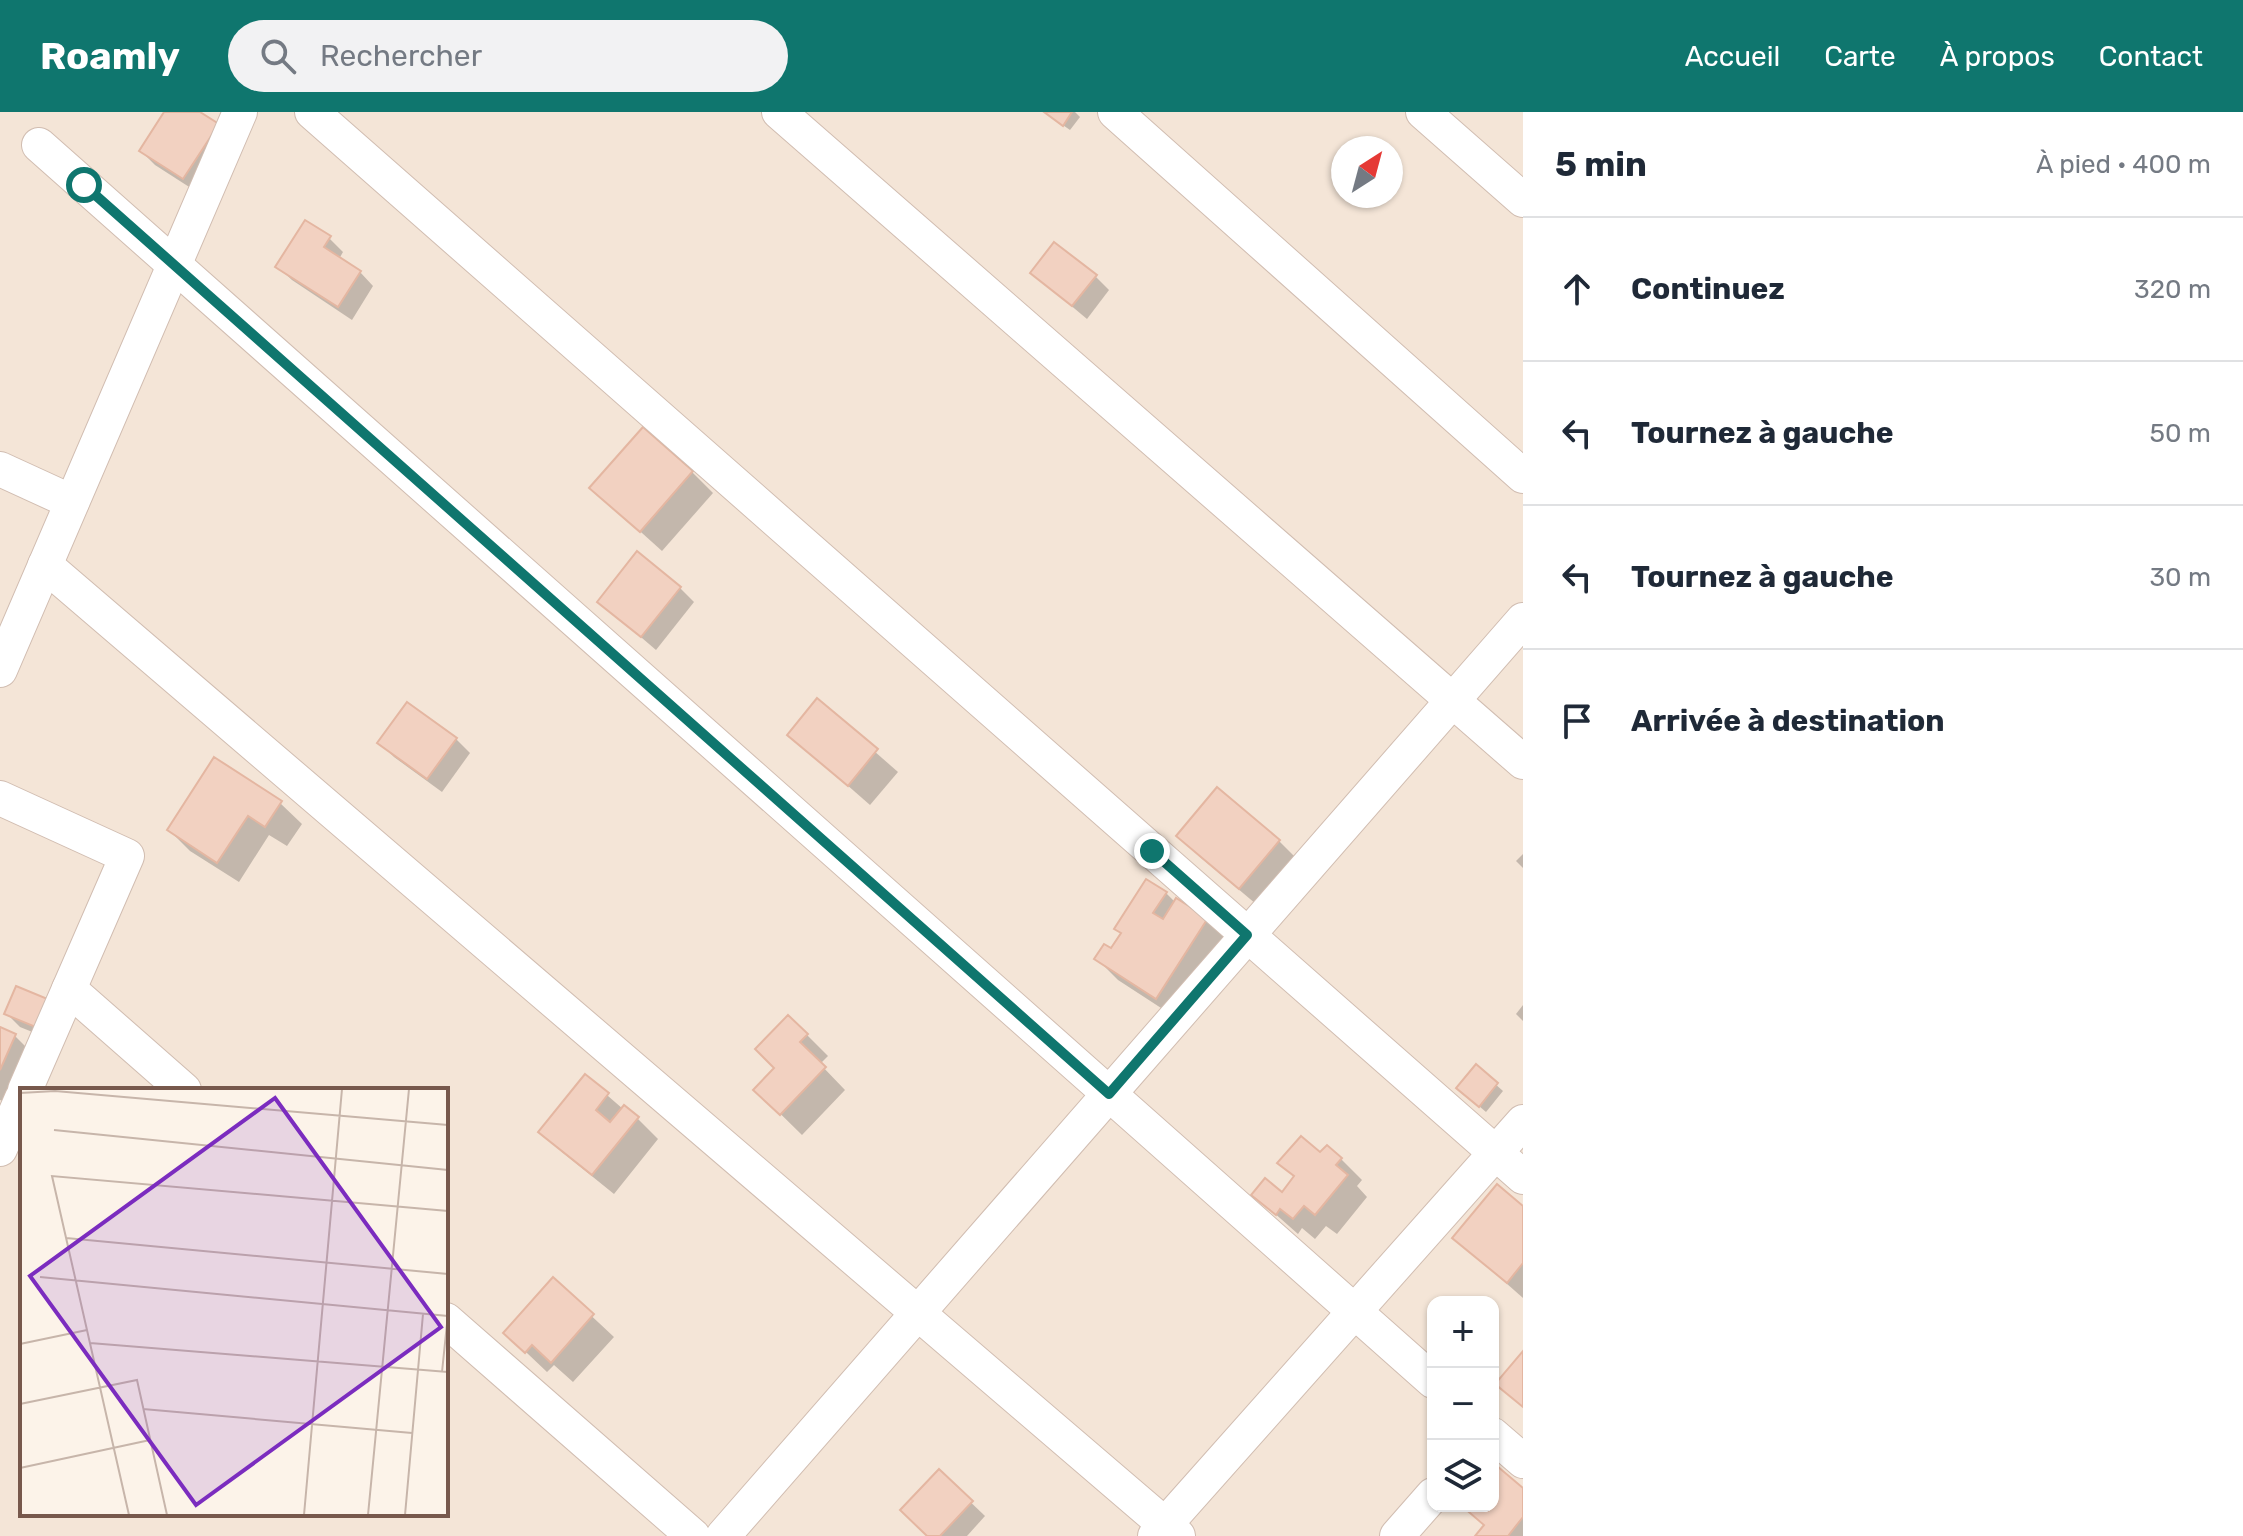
<!DOCTYPE html>
<html lang="fr">
<head>
<meta charset="utf-8">
<style>
	:root { --surface:#fff; --page:#f2f2f3; --text:#1f2937; --muted:#747a83; --line:#e0e1e3; --accent:#0f766e }
	body { margin:0; font-family:Rubik,sans-serif; background:var(--page); color:var(--text) }
	.controls { position:absolute; right:24px; bottom:24px; display:grid; overflow:hidden; border-radius:16px; box-shadow:0 2px 6px #0004 }
	.controls button { width:72px; height:72px; display:grid; place-items:center; padding:0; border:0; border-bottom:2px solid var(--line); background:var(--surface); color:var(--text); font:40px sans-serif }
	.compass { position:absolute; left:1331px; top:24px; width:72px; height:72px; border-radius:50%; background:var(--surface); box-shadow:0 2px 6px #0004; rotate:36deg }
	.stop { position:absolute; width:24px; height:24px; margin:-18px; border:6px solid #0f766e; border-radius:50%; background:#fff }
	.stop.end { background:#0f766e; border-color:#fff; box-shadow:0 2px 8px #0008 }
	.list { margin:0; padding:0; list-style:none }
	h2 { display:flex; justify-content:space-between; align-items:center; height:104px; margin:0; padding:0 32px; font-size:34px }
	h2 small { font-size:26px; font-weight:400; color:var(--muted) }
	.list li { display:grid; grid-template-columns:52px 1fr auto; gap:24px; align-items:center; box-sizing:border-box; height:144px; padding:0 32px; border-top:2px solid var(--line) }
	.list b { display:block; font-size:30px; white-space:nowrap }
	.list em { font-size:26px; font-style:normal; color:var(--muted) }
	.icon { flex:none; width:44px; height:44px; fill:none; stroke:currentColor; stroke-width:2; stroke-linecap:round; stroke-linejoin:round }
	.map { position:relative; flex:none; width:1523px; height:1424px; overflow:hidden }
	header { display:flex; align-items:center; gap:48px; box-sizing:border-box; height:112px; padding:0 40px; background:var(--accent); color:#fff }
	header strong { font-size:38px }
	nav { display:flex; gap:44px; margin-inline-start:auto; font-size:28px }
	.search { width:560px; height:72px; background:var(--page); display:flex; align-items:center; gap:20px; box-sizing:border-box; padding:0 28px; border-radius:44px; color:var(--muted); font-size:30px }
	main { display:flex }
	aside { flex:1; background:var(--surface) }
	.map>svg:first-child { display:block }
	.residential { fill:#f4e5d7; fill-rule:evenodd }
	.shadow { fill:#0003 }
	.building { fill:#f2d1c1; stroke:#e4b6a1; stroke-width:2 }
	.lines { fill:none; stroke-linecap:round; stroke-linejoin:round }
	.minor-casing { stroke:#d1bdb1; stroke-width:36 }
	.minor { stroke:#fff; stroke-width:34 }
	.route { stroke:#0f766e; stroke-width:10 }
	.inset-road { fill:none; stroke:#c7b5aa; stroke-width:2 }
	.view { fill:#7b2cbf; fill-opacity:0.15; stroke:#7b2cbf; stroke-width:4 }
	.inset-edge { fill:none; stroke:#77584c; stroke-width:4 }
</style>
</head>
<body>
<header>
<strong>Roamly</strong>
<div class="search"><svg class="icon" aria-label="search" viewBox="0 0 24 24"><circle cx="10" cy="10" r="6"/><path d="M15 15l6 6"/></svg>Rechercher</div>
<nav><a>Accueil</a><a>Carte</a><a>À propos</a><a>Contact</a></nav>
</header>
<main>
<div class="map">
<svg width="1523" height="1424" viewBox="0 0 1523 1424">
	<rect width="100%" height="100%" fill="#fcf3e9"/>
	<path class="residential" d="M0 0H1523V1424H0ZM1343 36H1391V84H1343ZM22 978H446V1402H22ZM1433 1190H1493V1394H1433Z"/>
	<g class="shadow">
		<polygon points="166,0 197,0 217,13 197,80 155,53 141,39"/>
		<polygon points="1044,0 1075,0 1080,5 1070,18"/>
		<polygon points="329,126 343,140 339,147 360,160 373,174 352,208 292,168 278,155"/>
		<polygon points="1032,161 1095,164 1109,178 1087,207"/>
		<polygon points="692,360 713,381 662,439 592,376"/>
		<polygon points="680,476 694,490 656,538 600,490"/>
		<polygon points="817,589 898,660 870,693 790,623"/>
		<polygon points="456,627 470,641 442,680 394,645 380,631"/>
		<polygon points="1217,678 1279,729 1300,750 1262,797 1200,745 1179,724"/>
		<polygon points="280,691 302,712 287,734 269,723 239,770 190,739 169,718"/>
		<polygon points="1523,742 1523,756 1516,749"/>
		<polygon points="1166,781 1176,791 1207,808 1228,829 1178,907 1118,868 1097,847 1112,839 1122,822 1116,817"/>
		<polygon points="17,876 52,928 20,915 6,901"/>
		<polygon points="1523,893 1523,909 1516,902"/>
		<polygon points="0,917 15,924 29,938 5,990 0,988"/>
		<polygon points="807,923 828,944 820,952 845,978 802,1023 756,978 777,957 758,937"/>
		<polygon points="1476,955 1503,979 1486,1000 1465,982"/>
		<polygon points="585,964 623,997 637,1006 658,1027 614,1082 562,1040 541,1019"/>
		<polygon points="1320,1042 1341,1047 1362,1068 1357,1074 1367,1085 1337,1122 1326,1114 1315,1127 1302,1116 1298,1122 1254,1083 1282,1083 1295,1066 1280,1051"/>
		<polygon points="1523,1096 1523,1186 1455,1126"/>
		<polygon points="553,1168 614,1225 573,1270 554,1253 547,1260 506,1221"/>
		<polygon points="939,1360 985,1404 967,1424 929,1424"/>
		<polygon points="1493,1362 1523,1378 1523,1424 1477,1424 1486,1414 1465,1395 1493,1394"/>
	</g>
	<g class="building">
		<polygon points="164,0 200,0 219,12 183,67 139,39"/>
		<polygon points="1044,0 1072,0 1063,14"/>
		<polygon points="305,108 331,124 324,135 361,159 338,195 275,155"/>
		<polygon points="1054,130 1097,163 1072,194 1030,161"/>
		<polygon points="643,315 693,359 640,420 589,376"/>
		<polygon points="637,439 681,475 641,525 597,490"/>
		<polygon points="817,586 878,637 848,674 787,623"/>
		<polygon points="407,590 457,626 427,667 377,631"/>
		<polygon points="214,645 282,689 265,715 248,704 217,751 167,718"/>
		<polygon points="1217,675 1280,728 1239,777 1176,724"/>
		<polygon points="1146,767 1167,780 1153,801 1163,807 1176,786 1208,806 1156,887 1094,847 1104,832 1111,836 1121,821 1114,817"/>
		<polygon points="16,874 50,888 38,916 4,902"/>
		<polygon points="788,903 808,922 800,930 826,955 780,1003 753,978 774,956 755,937"/>
		<polygon points="0,915 16,922 0,958"/>
		<polygon points="1476,952 1498,971 1479,995 1456,976"/>
		<polygon points="585,962 609,981 596,998 610,1010 624,993 639,1005 592,1063 538,1020"/>
		<polygon points="1301,1024 1320,1040 1327,1033 1342,1046 1336,1053 1348,1063 1315,1103 1304,1094 1293,1107 1280,1097 1276,1103 1251,1083 1265,1066 1282,1080 1294,1064 1277,1051"/>
		<polygon points="1497,1072 1523,1094 1523,1151 1507,1171 1452,1126"/>
		<polygon points="553,1165 594,1202 551,1251 532,1233 525,1241 503,1221"/>
		<polygon points="1523,1239 1523,1295 1495,1272"/>
		<polygon points="1497,1354 1523,1376 1523,1405 1508,1424 1475,1424 1484,1413 1463,1395 1493,1394 1493,1359"/>
		<polygon points="939,1357 973,1389 940,1424 927,1424 900,1398"/>
	</g>
	<g class="lines">
		<g class="minor-casing">
			<g id="minor">
				<polyline points="312,0 1523,1065"/>
				<polyline points="779,0 1523,650"/>
				<polyline points="1115,0 1523,364"/>
				<polyline points="1423,0 1523,88"/>
				<polyline points="39,33 1433,1269"/>
				<polyline points="0,357 72,390"/>
				<polyline points="45,453 1178,1424"/>
				<polyline points="0,558 240,0"/>
				<polyline points="0,686 127,744 25,978"/>
				<polyline points="69,877 184,978"/>
				<polyline points="0,1037 22,986"/>
				<polyline points="446,1208 693,1424"/>
				<polyline points="1493,1323 1523,1349"/>
				<polyline points="723,1424 1523,508"/>
				<polyline points="1155,1424 1523,1010"/>
				<polyline points="1397,1424 1433,1383"/>
			</g>
		</g>
		<use href="#minor" class="minor"/>
	</g>
	<g class="lines">
		<polyline class="route" points="84,73 1109,982 1247,823 1152,739"/>
	</g>
	<g transform="translate(20 976)">
		<rect width="428" height="428" fill="#fcf3e9"/>
		<path class="inset-road" d="M0 5 35 3 428 37M34 42 428 82M46 150 428 186M20 189 428 228M70 255 428 284M0 256 67 242M422 284 428 226M0 316 117 292 147 427M123 321 392 345M0 380 130 352M109 427 32 88 428 123M284 427 322 1M348 427 389 1M385 427 403 226"/>
		<path class="view" d="M255 10 421 239 176 417 10 188Z"/>
		<rect width="428" height="428" class="inset-edge"/>
	</g>
</svg>
<div class="controls">
<button>+</button>
<button>−</button>
<button><svg class="icon" aria-label="layers" viewBox="0 0 24 24"><path d="M12 4l9 5-9 5-9-5zM3 14l9 5 9-5"/></svg></button>
</div>
<svg class="compass" viewBox="-18 -18 36 36"><path d="M0-13l5 13h-10z" fill="#e53935"/><path d="M0 13l5-13h-10z" fill="#747a83"/></svg>
<div class="stop" style="left:84px;top:73px"></div>
<div class="stop end" style="left:1152px;top:739px"></div>
</div>
<aside>
<h2>5 min<small>À pied · 400 m</small></h2>
<ul class="list">
<li><svg class="icon" aria-label="ahead" viewBox="0 0 24 24"><path d="M12 20V5M6 11l6-6 6 6"/></svg><div><b>Continuez</b></div><em>320 m</em></li>
<li><svg class="icon" aria-label="left" viewBox="0 0 24 24"><path d="M17 20v-9H6M10 6l-5 5 5 5"/></svg><div><b>Tournez à gauche</b></div><em>50 m</em></li>
<li><svg class="icon" aria-label="left" viewBox="0 0 24 24"><path d="M17 20v-9H6M10 6l-5 5 5 5"/></svg><div><b>Tournez à gauche</b></div><em>30 m</em></li>
<li><svg class="icon" aria-label="arrive" viewBox="0 0 24 24"><path d="M6 21V4h12l-3 4 3 4H6"/></svg><div><b>Arrivée à destination</b></div></li>
</ul>
</aside>
</main>
</body>
</html>
